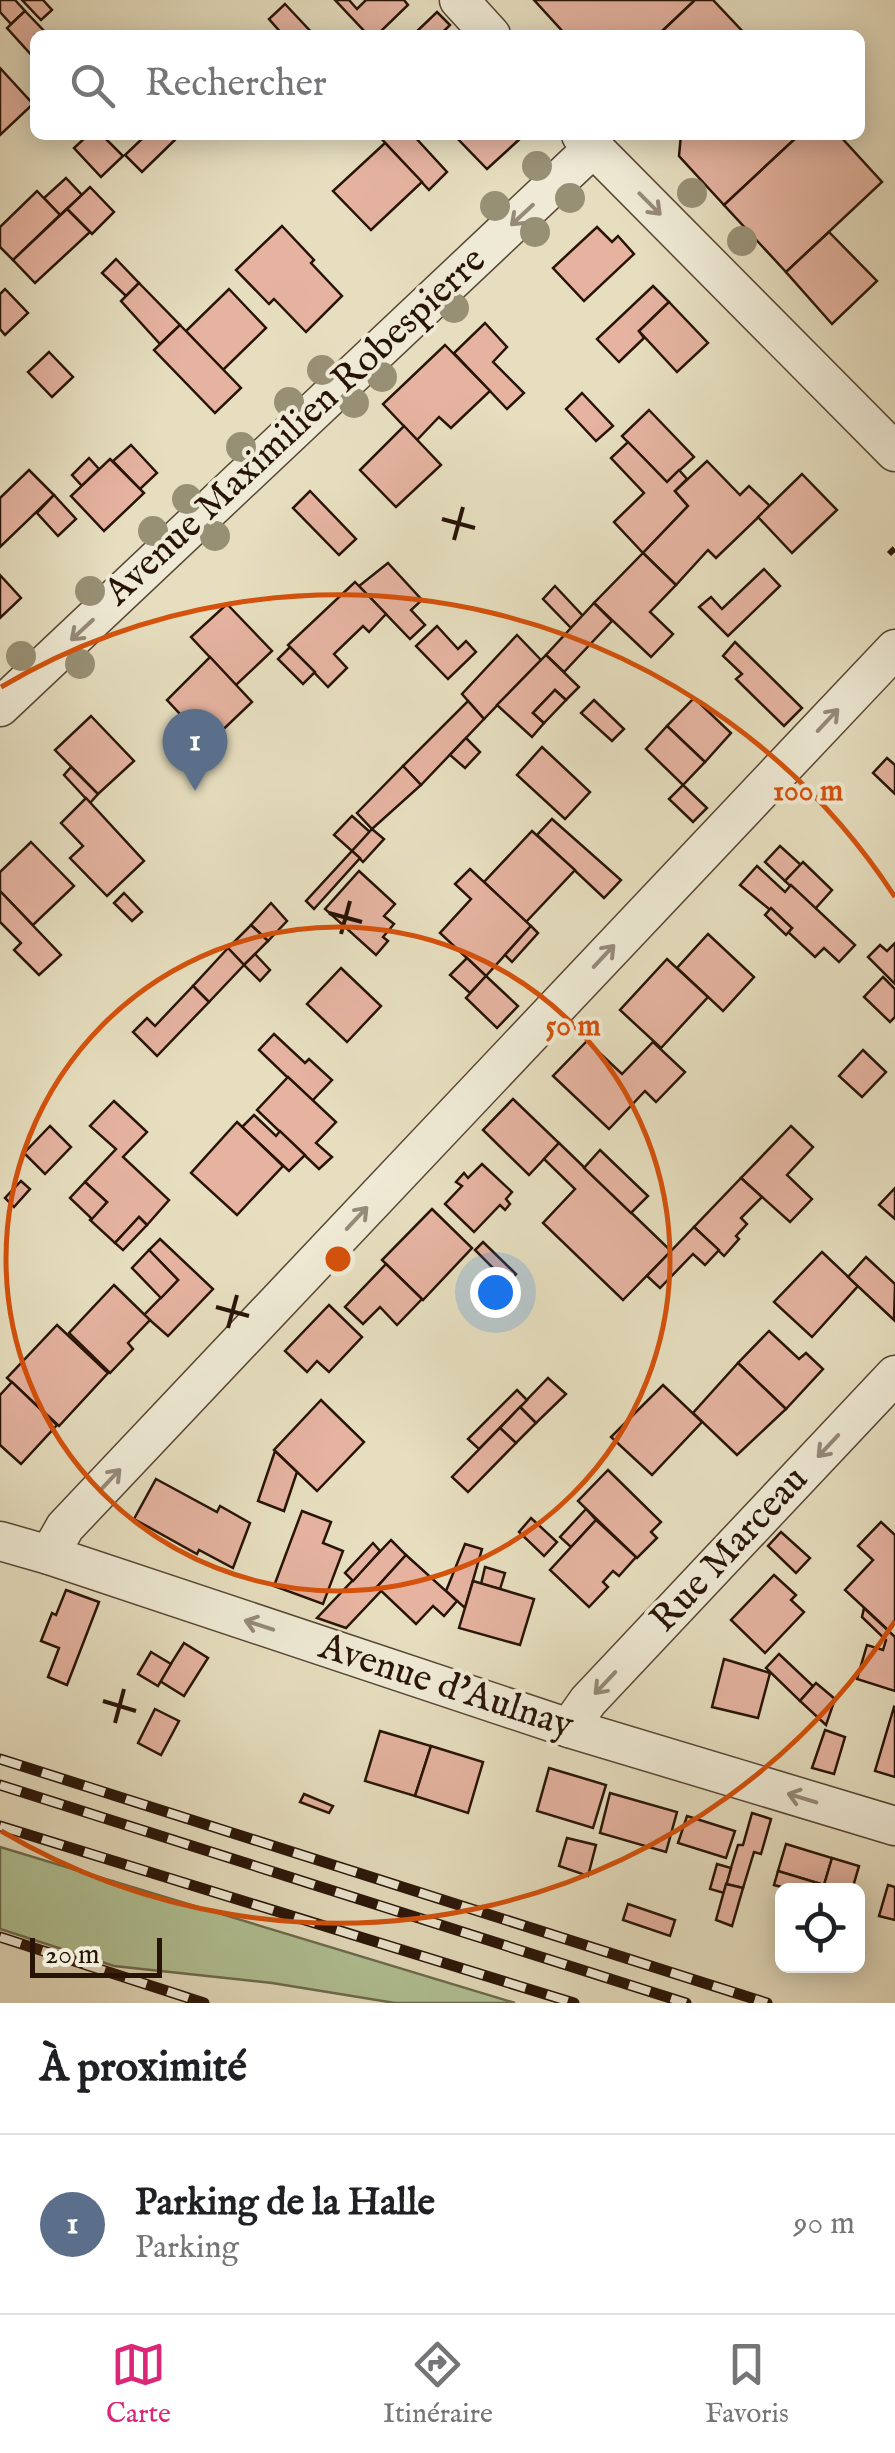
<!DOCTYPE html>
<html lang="fr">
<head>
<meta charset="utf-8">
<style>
	:root { --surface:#fff; --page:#f2f2f2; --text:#202124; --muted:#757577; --line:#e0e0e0; --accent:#db2777 }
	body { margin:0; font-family:"IM FELL English",serif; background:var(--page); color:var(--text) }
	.controls { position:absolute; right:30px; bottom:30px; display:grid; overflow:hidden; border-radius:15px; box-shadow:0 5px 25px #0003 }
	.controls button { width:90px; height:90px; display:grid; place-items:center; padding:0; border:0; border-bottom:2px solid var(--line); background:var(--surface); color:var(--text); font:50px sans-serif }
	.scale { position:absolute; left:30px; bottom:25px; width:132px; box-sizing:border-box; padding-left:10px; border:5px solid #281407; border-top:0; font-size:28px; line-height:35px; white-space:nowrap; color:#281407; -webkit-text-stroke:8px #efead5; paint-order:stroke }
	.you { position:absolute; left:495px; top:1292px; width:35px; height:35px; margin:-25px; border:8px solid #fff; border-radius:50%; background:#1a73e8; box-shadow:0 0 0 15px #1a73e833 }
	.badge { display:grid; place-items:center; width:65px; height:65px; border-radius:50%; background:var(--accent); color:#fff; font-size:32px; font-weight:700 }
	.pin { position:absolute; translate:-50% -82px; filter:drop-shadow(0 2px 5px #0008) }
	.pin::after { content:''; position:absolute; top:52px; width:35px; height:30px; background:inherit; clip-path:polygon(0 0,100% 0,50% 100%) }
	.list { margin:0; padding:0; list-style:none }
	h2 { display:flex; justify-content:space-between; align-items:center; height:130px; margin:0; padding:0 40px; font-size:42px }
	h2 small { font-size:32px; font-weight:400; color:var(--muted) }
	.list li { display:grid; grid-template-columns:65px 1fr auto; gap:30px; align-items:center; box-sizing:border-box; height:180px; padding:0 40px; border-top:2px solid var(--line) }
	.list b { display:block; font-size:38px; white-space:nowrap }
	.list p { margin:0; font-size:32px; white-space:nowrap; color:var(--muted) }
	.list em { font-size:32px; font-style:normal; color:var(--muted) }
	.icon { flex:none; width:55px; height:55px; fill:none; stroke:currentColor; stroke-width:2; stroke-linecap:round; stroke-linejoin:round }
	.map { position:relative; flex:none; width:895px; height:2003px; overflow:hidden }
	.search { position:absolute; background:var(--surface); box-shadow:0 5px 25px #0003; left:30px; right:30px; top:30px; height:110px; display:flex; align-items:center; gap:25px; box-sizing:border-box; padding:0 35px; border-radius:15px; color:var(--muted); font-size:38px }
	.sheet { height:310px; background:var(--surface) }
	nav { display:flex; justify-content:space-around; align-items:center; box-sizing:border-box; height:140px; border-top:2px solid var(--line); background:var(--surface); font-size:28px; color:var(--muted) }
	nav a { display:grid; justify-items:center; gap:5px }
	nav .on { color:var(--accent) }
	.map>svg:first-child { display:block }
	.green { fill:#b1c295; stroke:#6c6b4e; stroke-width:2.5 }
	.building { fill:#e5b3a0; stroke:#281407; stroke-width:2.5 }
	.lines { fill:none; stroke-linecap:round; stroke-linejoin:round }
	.minor-casing { stroke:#584635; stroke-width:41 }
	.path { stroke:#281407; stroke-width:6; stroke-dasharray:8 5; stroke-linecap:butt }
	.minor { stroke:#efead5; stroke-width:38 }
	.rail-casing { stroke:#281407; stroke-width:11 }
	.rail { stroke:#efead5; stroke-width:8; stroke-dasharray:22; stroke-linecap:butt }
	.tree { fill:#989075 }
	.oneway { stroke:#958a78 }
	.ticks { fill:none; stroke:#281407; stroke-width:4 }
	.ring { fill:none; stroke:#d5520c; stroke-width:5 }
	.labels { text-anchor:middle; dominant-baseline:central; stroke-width:8; stroke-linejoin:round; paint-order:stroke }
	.street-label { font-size:38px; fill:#281407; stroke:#efead5 }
	.centre { fill:#d5520c; stroke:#efead5; stroke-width:5 }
	.ring-label { font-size:30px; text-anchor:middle; font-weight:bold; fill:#d5520c; stroke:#efead5; stroke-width:8; stroke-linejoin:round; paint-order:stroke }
</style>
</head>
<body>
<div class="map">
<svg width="895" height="2003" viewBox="0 0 895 2003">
	<rect width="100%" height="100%" fill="#e6debf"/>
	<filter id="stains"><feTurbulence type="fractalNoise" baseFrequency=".002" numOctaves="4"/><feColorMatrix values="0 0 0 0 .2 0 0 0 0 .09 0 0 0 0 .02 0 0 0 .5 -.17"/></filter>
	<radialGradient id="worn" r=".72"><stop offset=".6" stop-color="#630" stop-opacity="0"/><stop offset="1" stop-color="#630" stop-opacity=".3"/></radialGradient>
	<polygon class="green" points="0,1847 515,2003 395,2003 272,1983 114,1966 0,1929"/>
	<g class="building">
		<polygon points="0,0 15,0 25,11 11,24 0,12"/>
		<polygon points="22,0 43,0 52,10 41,20"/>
		<polygon points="335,0 349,0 357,9 366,0 404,0 408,5 377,35 368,35"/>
		<polygon points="534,0 695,0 658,35 566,35"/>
		<polygon points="695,0 713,0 746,35 658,35"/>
		<polygon points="285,4 314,35 283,35 269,19"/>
		<polygon points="25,11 48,35 35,35 35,59 7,28"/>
		<polygon points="437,12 450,25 440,35 413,35"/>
		<polygon points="0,68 33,104 0,135"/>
		<polygon points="88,135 102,135 123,156 101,177 74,148"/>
		<polygon points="146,135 180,135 142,172 125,155"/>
		<polygon points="378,135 413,135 447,172 429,190"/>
		<polygon points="454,135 520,135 522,137 487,169"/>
		<polygon points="681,135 799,135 724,205 679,156"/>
		<polygon points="799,135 839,135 882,182 786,272 724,205"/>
		<polygon points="385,143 422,182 371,230 333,191"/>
		<polygon points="66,178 82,195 60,215 44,198"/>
		<polygon points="90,187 114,212 92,234 67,209"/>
		<polygon points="37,191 60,215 13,260 0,247 0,227"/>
		<polygon points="67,209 90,232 35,283 13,260"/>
		<polygon points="282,226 314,260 311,263 342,296 306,332 274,299 269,304 236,270"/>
		<polygon points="597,227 612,242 618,236 634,254 584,301 553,268"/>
		<polygon points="829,232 877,281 832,324 786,272"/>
		<polygon points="116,259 139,283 126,296 102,273"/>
		<polygon points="139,283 180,325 160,344 121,301"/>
		<polygon points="653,286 669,302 639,331 644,338 619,362 597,339"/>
		<polygon points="5,289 28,313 5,335 0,329 0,294"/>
		<polygon points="229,289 266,328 223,370 186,331"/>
		<polygon points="669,302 708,343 677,372 639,331"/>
		<polygon points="485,323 507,347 493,362 524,393 507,409 454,353"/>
		<polygon points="180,325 241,388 215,413 154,350"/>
		<polygon points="445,345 490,391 451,428 439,417 417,440 383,404"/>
		<polygon points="49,352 73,377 52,397 28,372"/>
		<polygon points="582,393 613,426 596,441 566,409"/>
		<polygon points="649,410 694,457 667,482 622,436"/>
		<polygon points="404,426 441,465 396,507 360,470"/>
		<polygon points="628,442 667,482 679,470 687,479 675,491 688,506 643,553 614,522 644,493 611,458"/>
		<polygon points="131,445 157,473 140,489 113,461"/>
		<polygon points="89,458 99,469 82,486 72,475"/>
		<polygon points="110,459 144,493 104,531 71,496"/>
		<polygon points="707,461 740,495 749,486 770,506 716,558 708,550 676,585 643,553 688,506 675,491"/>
		<polygon points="29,470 54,495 0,547 0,498"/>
		<polygon points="802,474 837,510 792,553 758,517"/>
		<polygon points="310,491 356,539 339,555 293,508"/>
		<polygon points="54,495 76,519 58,536 37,513"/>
		<polygon points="643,553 676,585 650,612 673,634 651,657 594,603"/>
		<polygon points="388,563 422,600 411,610 425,625 410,639 359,586"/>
		<polygon points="764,569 780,586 728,636 699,607 711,597 722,609"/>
		<polygon points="0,575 21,598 0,618"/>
		<polygon points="355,582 386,614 369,632 363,626 334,654 347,668 328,687 288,645"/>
		<polygon points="555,586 583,616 571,628 543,599"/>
		<polygon points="594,603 612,621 564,672 546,655"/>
		<polygon points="227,604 272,651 236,685 191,637"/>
		<polygon points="437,626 458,649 466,641 476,652 448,679 416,646"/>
		<polygon points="517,635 541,660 484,719 462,694"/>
		<polygon points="735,642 802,708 784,726 736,679 742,674 723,656"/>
		<polygon points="290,647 315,672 303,684 278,659"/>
		<polygon points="546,655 579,687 566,700 555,690 533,713 544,723 532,737 497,705"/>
		<polygon points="210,657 252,702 208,744 167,700"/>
		<polygon points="555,690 566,700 544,723 533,713"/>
		<polygon points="694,698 731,733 705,762 667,726"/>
		<polygon points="594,700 624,729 612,741 581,713"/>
		<polygon points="468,701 484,719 421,785 403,766"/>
		<polygon points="91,716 134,761 98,794 55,750"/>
		<polygon points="667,726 705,762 683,785 646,749"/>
		<polygon points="466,738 480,752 465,768 450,755"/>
		<polygon points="542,747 590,792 565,819 517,775"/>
		<polygon points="887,758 895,765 895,794 873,773"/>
		<polygon points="403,766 421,785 372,829 357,813"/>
		<polygon points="71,767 98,794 90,803 64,775"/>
		<polygon points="683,785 707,808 693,822 669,799"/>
		<polygon points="86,798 144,861 107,896 70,858 83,846 61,823"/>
		<polygon points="352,816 370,832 352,851 334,835"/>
		<polygon points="552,819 621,880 604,898 537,835"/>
		<polygon points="372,829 384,839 363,862 352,851"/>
		<polygon points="532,831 575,870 526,922 484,882"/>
		<polygon points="31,842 74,886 33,925 0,891 0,872"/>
		<polygon points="780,846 801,865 785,881 765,862"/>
		<polygon points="352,851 360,858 314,909 306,901"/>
		<polygon points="803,862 832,890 815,909 785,881"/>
		<polygon points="757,866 785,892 791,885 855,945 839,962 824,948 815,957 788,932 792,928 740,885"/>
		<polygon points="470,869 531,926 486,976 440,933 471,899 455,884"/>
		<polygon points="359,871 395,904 384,916 394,924 383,937 388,941 376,955 325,909"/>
		<polygon points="0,891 61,955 39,975 14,950 21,943 0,922"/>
		<polygon points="124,893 142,912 132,921 114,903"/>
		<polygon points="271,903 287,921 268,941 251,925"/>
		<polygon points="771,908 792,928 786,935 765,915"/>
		<polygon points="251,925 268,941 244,965 228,948"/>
		<polygon points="531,926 538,933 512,962 505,955"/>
		<polygon points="708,934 754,977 723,1011 677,968"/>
		<polygon points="895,943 895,984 868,957 880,945 887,951"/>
		<polygon points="228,948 244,965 209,1002 193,986"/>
		<polygon points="255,954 270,970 260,981 244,965"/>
		<polygon points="467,958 486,976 470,993 450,975"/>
		<polygon points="667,959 708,997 661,1048 620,1010"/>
		<polygon points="341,968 381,1006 347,1042 307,1004"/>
		<polygon points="486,976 518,1006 497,1028 466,998"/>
		<polygon points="883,977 895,989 895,1017 890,1022 864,997"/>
		<polygon points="193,986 209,1002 157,1056 133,1032 147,1018 155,1026"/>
		<polygon points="274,1034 305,1063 309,1059 332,1080 312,1101 259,1050"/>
		<polygon points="587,1041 622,1074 653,1042 685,1072 656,1102 645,1091 609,1129 553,1076"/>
		<polygon points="863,1050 886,1072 862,1097 839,1076"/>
		<polygon points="288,1077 336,1122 316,1143 332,1157 319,1169 257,1110"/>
		<polygon points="513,1099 559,1143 529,1175 483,1130"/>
		<polygon points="114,1101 147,1132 123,1157 169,1200 147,1225 139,1217 115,1243 90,1220 107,1202 85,1182 116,1149 90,1126"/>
		<polygon points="254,1115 276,1136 280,1131 305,1155 289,1171 242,1127"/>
		<polygon points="237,1122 283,1166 237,1215 191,1173"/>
		<polygon points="50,1126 71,1147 45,1174 24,1153"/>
		<polygon points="791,1126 813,1147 787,1175 812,1199 790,1222 741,1178"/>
		<polygon points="559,1143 671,1251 623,1300 543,1223 575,1189 544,1159"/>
		<polygon points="600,1150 648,1196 631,1213 584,1168"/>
		<polygon points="482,1164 512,1192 506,1199 510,1204 505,1210 500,1205 474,1232 445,1204 462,1186 456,1182 464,1173 468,1178"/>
		<polygon points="741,1178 762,1197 741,1218 747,1224 736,1236 739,1239 724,1256 694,1227"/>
		<polygon points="21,1181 30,1189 14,1207 5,1198"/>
		<polygon points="85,1182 107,1202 92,1219 70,1198"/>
		<polygon points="895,1188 895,1219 879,1205"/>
		<polygon points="432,1209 472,1248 423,1300 382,1260"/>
		<polygon points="139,1217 147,1225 123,1250 115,1243"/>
		<polygon points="694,1227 719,1250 705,1265 693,1254 660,1288 647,1276"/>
		<polygon points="160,1239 213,1289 168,1336 144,1315 178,1280 149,1250"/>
		<polygon points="483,1242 516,1274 508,1283 475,1250"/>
		<polygon points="149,1250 178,1280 161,1298 132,1268"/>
		<polygon points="822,1252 858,1286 812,1337 774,1302"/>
		<polygon points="866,1257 895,1284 894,1320 848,1277"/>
		<polygon points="386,1264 422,1299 397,1325 380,1307 363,1324 345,1307"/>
		<polygon points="114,1285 150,1320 128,1343 133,1349 110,1373 69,1333"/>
		<polygon points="329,1305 362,1337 329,1372 317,1361 307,1372 285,1351"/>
		<polygon points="57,1325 108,1373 59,1426 7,1378"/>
		<polygon points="769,1331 799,1359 806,1353 823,1369 786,1409 738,1363"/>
		<polygon points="738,1363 786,1409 737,1455 693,1413"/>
		<polygon points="548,1378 566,1394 536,1423 520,1407"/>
		<polygon points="12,1382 57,1425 21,1464 0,1445 0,1395"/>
		<polygon points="663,1385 702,1422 652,1475 611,1437"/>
		<polygon points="517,1390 527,1400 479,1449 468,1439"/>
		<polygon points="321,1400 364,1442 317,1491 274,1450"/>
		<polygon points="520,1407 536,1423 516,1443 500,1428"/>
		<polygon points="500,1428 516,1443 468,1492 452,1477"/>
		<polygon points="275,1451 297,1472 284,1511 258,1501"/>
		<polygon points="608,1470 661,1522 651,1532 657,1538 637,1558 578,1501"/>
		<polygon points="156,1479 217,1512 220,1506 250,1523 233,1568 199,1550 197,1554 134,1519"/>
		<polygon points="586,1509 596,1520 571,1547 560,1537"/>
		<polygon points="302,1511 331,1522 323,1543 343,1551 323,1604 274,1586"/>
		<polygon points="531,1518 557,1542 544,1556 519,1532"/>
		<polygon points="596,1520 636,1557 619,1576 613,1571 603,1582 608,1587 589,1607 550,1570"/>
		<polygon points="881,1522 895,1535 895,1623 888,1630 845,1590 873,1560 858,1546"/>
		<polygon points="781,1532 810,1558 796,1573 768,1546"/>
		<polygon points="391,1540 406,1555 377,1587 381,1591 346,1628 317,1618"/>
		<polygon points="373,1543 380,1551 353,1581 345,1573"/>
		<polygon points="465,1544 482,1549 465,1608 446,1591"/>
		<polygon points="406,1555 457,1601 444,1616 433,1606 416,1624 377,1587"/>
		<polygon points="485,1567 505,1573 500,1589 481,1584"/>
		<polygon points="774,1575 796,1595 791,1600 804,1612 765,1653 731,1620"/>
		<polygon points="473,1581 534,1599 520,1645 459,1628"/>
		<polygon points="66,1590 99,1602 67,1685 48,1677 59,1648 41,1641 52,1613 56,1615"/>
		<polygon points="864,1608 895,1637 895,1691 857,1679 867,1645 883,1650 886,1640 862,1617"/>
		<polygon points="184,1643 208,1658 184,1696 160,1681"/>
		<polygon points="151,1652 171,1664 158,1686 138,1674"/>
		<polygon points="779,1654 813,1686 800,1701 766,1668"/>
		<polygon points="724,1659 770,1673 758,1718 712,1707"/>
		<polygon points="816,1683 835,1699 826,1725 800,1701"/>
		<polygon points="894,1707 895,1708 895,1777 875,1771"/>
		<polygon points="155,1709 179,1721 161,1755 138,1743"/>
		<polygon points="825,1730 845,1737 834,1774 812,1768"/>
		<polygon points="380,1731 431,1746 415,1796 365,1781"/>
		<polygon points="431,1746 483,1762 468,1813 415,1796"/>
		<polygon points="549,1768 606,1785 593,1828 537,1811"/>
		<polygon points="610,1793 677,1812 666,1852 600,1833"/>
		<polygon points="304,1794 333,1806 329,1813 300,1802"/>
		<polygon points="752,1813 771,1819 761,1854 754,1852 743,1888 726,1884 738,1845 743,1845"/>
		<polygon points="687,1816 735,1831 726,1858 678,1843"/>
		<polygon points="567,1838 596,1845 588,1876 559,1866"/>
		<polygon points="786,1844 832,1858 824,1885 778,1871"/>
		<polygon points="832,1858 859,1866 852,1890 793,1890 774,1885 778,1871 824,1885"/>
		<polygon points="717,1864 731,1868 724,1893 710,1889"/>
		<polygon points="726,1884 743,1888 732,1926 716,1920"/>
		<polygon points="888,1885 895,1887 895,1920 879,1916"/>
		<polygon points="628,1904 675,1920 670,1936 623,1920"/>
	</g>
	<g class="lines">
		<g class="minor-casing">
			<g id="minor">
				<polyline points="459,0 491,35"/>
				<polyline points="581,135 895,452"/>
				<polyline points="0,707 593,148"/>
				<polyline points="0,1541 49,1555 569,1728 895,1826"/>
				<polyline points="49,1555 65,1527 895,649"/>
				<polyline points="569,1728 588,1701 895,1375"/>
			</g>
		</g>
		<polyline class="path" points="889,554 895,548"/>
		<use href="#minor" class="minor"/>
		<g class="rail-casing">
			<g id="rail">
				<polyline points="0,1759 767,2003"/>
				<polyline points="0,1785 686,2003"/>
				<polyline points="0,1826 574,2003"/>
				<polyline points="0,1937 204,2003"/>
			</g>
		</g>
		<use href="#rail" class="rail"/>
	</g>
	<g class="tree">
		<circle cx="537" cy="166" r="15"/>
		<circle cx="692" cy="193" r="15"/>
		<circle cx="570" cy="198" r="15"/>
		<circle cx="495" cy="206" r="15"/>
		<circle cx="535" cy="232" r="15"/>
		<circle cx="742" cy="241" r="15"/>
		<circle cx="454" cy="308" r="15"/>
		<circle cx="322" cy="370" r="15"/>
		<circle cx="382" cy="377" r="15"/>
		<circle cx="289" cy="402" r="15"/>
		<circle cx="354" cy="403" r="15"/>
		<circle cx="241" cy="447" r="15"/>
		<circle cx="187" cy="499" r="15"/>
		<circle cx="153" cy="531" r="15"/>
		<circle cx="215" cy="536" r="15"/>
		<circle cx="90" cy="591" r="15"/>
		<circle cx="21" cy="656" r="15"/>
		<circle cx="80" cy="664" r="15"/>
	</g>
	<defs><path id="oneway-shaft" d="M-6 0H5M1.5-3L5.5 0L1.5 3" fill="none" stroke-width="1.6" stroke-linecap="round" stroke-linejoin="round" transform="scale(2.5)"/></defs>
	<g class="oneway">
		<use href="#oneway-shaft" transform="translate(650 204) rotate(45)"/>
		<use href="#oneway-shaft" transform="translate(522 215) rotate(137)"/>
		<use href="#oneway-shaft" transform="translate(82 630) rotate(137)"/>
		<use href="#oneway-shaft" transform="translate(828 720) rotate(-47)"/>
		<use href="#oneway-shaft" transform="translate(604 956) rotate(-47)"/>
		<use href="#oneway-shaft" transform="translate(357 1218) rotate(-47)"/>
		<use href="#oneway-shaft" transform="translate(828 1446) rotate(133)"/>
		<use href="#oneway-shaft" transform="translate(110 1480) rotate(-47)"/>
		<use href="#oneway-shaft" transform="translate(259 1625) rotate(-162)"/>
		<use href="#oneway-shaft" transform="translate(605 1683) rotate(133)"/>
		<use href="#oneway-shaft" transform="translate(802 1798) rotate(-163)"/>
	</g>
	<path class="ticks" d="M442 519 475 528M454 540 463 507M329 913 362 922M341 934 350 901M216 1307 249 1316M228 1328 237 1295M103 1701 136 1711M115 1723 124 1689"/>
	<g class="ring">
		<circle cx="338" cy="1259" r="332"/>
		<path d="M895 1621A664 664 0 0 1 1 1831M1 687A664 664 0 0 1 895 897"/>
	</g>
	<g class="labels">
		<g class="street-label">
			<text transform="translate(296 427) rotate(-43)">Avenue Maximilien Robespierre</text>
			<text transform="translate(730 1550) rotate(-47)">Rue Marceau</text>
			<text transform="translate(446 1687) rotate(18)">Avenue d'Aulnay</text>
		</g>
	</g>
	<circle cx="338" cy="1259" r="15" class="centre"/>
	<g class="ring-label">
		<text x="808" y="800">100 m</text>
		<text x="573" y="1035">50 m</text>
	</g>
	<rect width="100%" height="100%" filter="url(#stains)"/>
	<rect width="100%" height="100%" fill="url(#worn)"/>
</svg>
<div class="controls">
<button><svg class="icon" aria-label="locate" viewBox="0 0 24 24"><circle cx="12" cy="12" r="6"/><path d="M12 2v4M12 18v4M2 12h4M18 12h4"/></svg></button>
</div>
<div class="scale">20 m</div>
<div class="you"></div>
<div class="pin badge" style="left:195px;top:791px;background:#5c6f8a">1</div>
<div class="search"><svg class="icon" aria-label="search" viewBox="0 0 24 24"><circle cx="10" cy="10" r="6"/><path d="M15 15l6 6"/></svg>Rechercher</div>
</div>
<section class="sheet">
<h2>À proximité<small></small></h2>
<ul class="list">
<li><span class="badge" style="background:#5c6f8a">1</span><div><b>Parking de la Halle</b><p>Parking</p></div><em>90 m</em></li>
</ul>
</section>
<nav>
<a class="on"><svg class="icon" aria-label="map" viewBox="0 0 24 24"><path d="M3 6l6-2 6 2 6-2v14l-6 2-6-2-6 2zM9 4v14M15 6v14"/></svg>Carte</a>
<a><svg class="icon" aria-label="directions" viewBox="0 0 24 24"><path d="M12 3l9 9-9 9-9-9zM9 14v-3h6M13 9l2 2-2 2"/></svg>Itinéraire</a>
<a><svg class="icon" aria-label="saved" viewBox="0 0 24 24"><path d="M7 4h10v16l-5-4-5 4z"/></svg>Favoris</a>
</nav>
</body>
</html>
